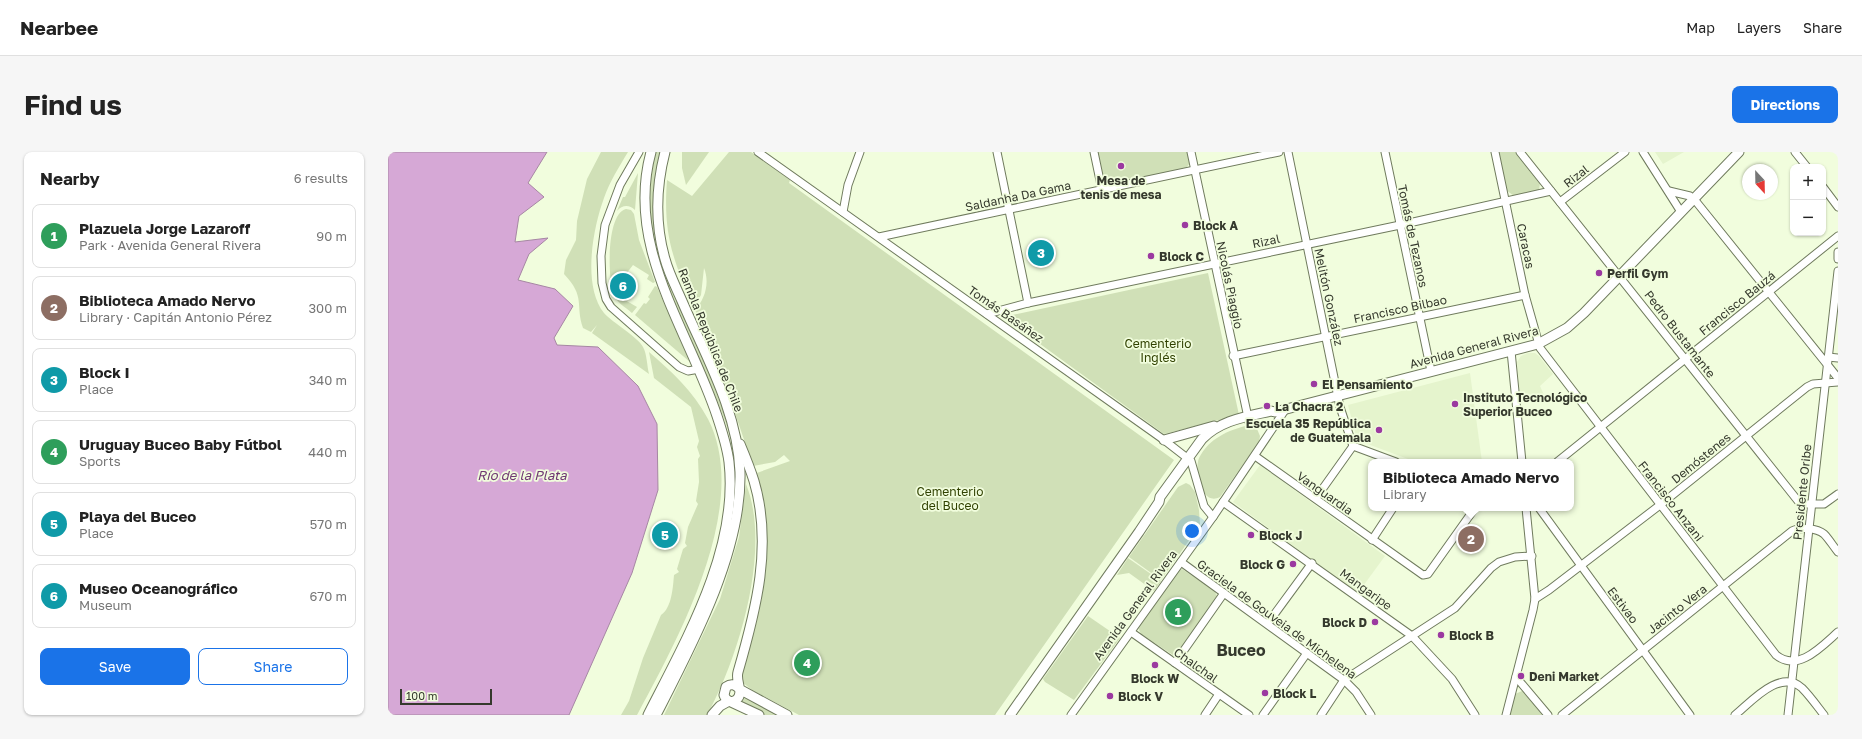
<!DOCTYPE html>
<html lang="en">
<head>
<meta charset="utf-8">
<style>
	:root { --surface:#fff; --page:#f6f6f6; --text:#222; --muted:#767676; --line:#e0e0e0; --accent:#1a73e8 }
	body { margin:0; font-family:"Golos Text",sans-serif; background:var(--page); color:var(--text) }
	.controls { position:absolute; right:12px; top:12px; display:grid; overflow:hidden; border-radius:8px; box-shadow:0 1px 3px #0004 }
	.controls button { width:36px; height:36px; display:grid; place-items:center; padding:0; border:0; border-bottom:1px solid var(--line); background:var(--surface); color:var(--text); font:20px sans-serif }
	.compass { position:absolute; left:1354px; top:12px; width:36px; height:36px; border-radius:50%; background:var(--surface); box-shadow:0 1px 3px #0004; rotate:158deg }
	.scale { position:absolute; left:12px; bottom:10px; width:92px; box-sizing:border-box; padding-left:4px; border:2px solid #35392d; border-top:0; font-size:11px; line-height:14px; white-space:nowrap; color:#35392d; -webkit-text-stroke:3px #f1fddd; paint-order:stroke }
	.you { position:absolute; left:804px; top:379px; width:14px; height:14px; margin:-10px; border:3px solid #fff; border-radius:50%; background:#1a73e8; box-shadow:0 0 0 6px #1a73e833 }
	.badge { display:grid; place-items:center; width:26px; height:26px; border-radius:50%; background:var(--accent); color:#fff; font-size:13px; font-weight:700 }
	.pin { position:absolute; translate:-50% -50%; border:2px solid #fff; box-shadow:0 1px 4px #0006 }
	.popup { position:absolute; left:980px; top:307px; width:206px; height:52px; box-sizing:border-box; display:grid; place-content:center; border-radius:8px; background:var(--surface); filter:drop-shadow(0 1px 3px #0005); font-size:13px; white-space:nowrap; color:var(--muted) }
	.popup b { font-size:15px; color:var(--text) }
	.popup::after { content:''; position:absolute; left:50%; top:100%; margin-left:-8px; border:8px solid transparent; border-top-color:var(--surface) }
	.list { margin:0; padding:0; list-style:none }
	h2 { display:flex; justify-content:space-between; align-items:center; height:52px; margin:0; padding:0 16px; font-size:17px }
	h2 small { font-size:13px; font-weight:400; color:var(--muted) }
	.list li { display:grid; grid-template-columns:26px 1fr auto; gap:12px; align-items:center; box-sizing:border-box; height:64px; margin:0 8px 8px; padding:0 8px; border:1px solid var(--line); border-radius:8px }
	.list b { display:block; font-size:15px; white-space:nowrap }
	.list p { margin:0; font-size:13px; white-space:nowrap; color:var(--muted) }
	.list em { font-size:13px; font-style:normal; color:var(--muted) }
	.actions { display:flex; gap:8px; padding:12px 16px }
	.actions a { flex:1; padding:9px 0; border:1px solid var(--accent); border-radius:8px; text-align:center; font-size:14px; color:var(--accent) }
	.actions .main { background:var(--accent); color:#fff }
	.map { position:relative; flex:none; width:1450px; height:563px; overflow:hidden; border-radius:8px }
	header { display:flex; align-items:center; gap:24px; box-sizing:border-box; height:56px; padding:0 20px; background:var(--surface); border-bottom:1px solid var(--line) }
	header strong { font-size:19px }
	nav { display:flex; gap:22px; margin-inline-start:auto; font-size:14px }
	.intro { display:flex; align-items:center; justify-content:space-between; box-sizing:border-box; height:96px; padding:0 24px }
	h1 { margin:0; font-size:28px }
	.button { padding:10px 18px; border-radius:8px; background:var(--accent); color:#fff; font-size:14px; font-weight:700 }
	main { display:flex; gap:24px; padding:0 24px }
	aside { flex:1; background:var(--surface); border-radius:8px; box-shadow:0 1px 3px #0004 }
	.map>svg:first-child { display:block }
	.built { fill:#e5f4cd }
	.green { fill:#d0e0b7 }
	.water { fill:#d6a8d6; stroke:#a687a3 }
	.lines { fill:none; stroke-linecap:round; stroke-linejoin:round }
	.minor-casing { stroke:#707b5e; stroke-width:9 }
	.major-casing { stroke:#707b5e; stroke-width:11 }
	.minor { stroke:#fff; stroke-width:7 }
	.major { stroke:#fff; stroke-width:9 }
	.poi-dot { fill:#9b39a0; stroke:#f1fddd; stroke-width:1.5 }
	.labels { text-anchor:middle; dominant-baseline:central; stroke-width:3.5; stroke-linejoin:round; paint-order:stroke }
	.street-label { font-size:12px; fill:#35392d; stroke:#f1fddd }
	.poi-label { font-size:12px; font-weight:bold; fill:#35392d; stroke:#f1fddd; text-anchor:start }
	.park-label { font-size:12px; fill:#304100; stroke:#f1fddd }
	.water-label { font-size:13px; font-style:italic; fill:#703872; stroke:#f1fddd }
	.district-label { font-size:16px; font-weight:bold; fill:#35392d; stroke:#f1fddd }
</style>
</head>
<body>
<header>
<strong>Nearbee</strong>
<nav><a>Map</a><a>Layers</a><a>Share</a></nav>
</header>
<div class="intro"><h1>Find us</h1><a class="button">Directions</a></div>
<main>
<aside>
<h2>Nearby<small>6 results</small></h2>
<ul class="list">
<li><span class="badge" style="background:#2e9e5b">1</span><div><b>Plazuela Jorge Lazaroff</b><p>Park · Avenida General Rivera</p></div><em>90 m</em></li>
<li><span class="badge" style="background:#8d6e63">2</span><div><b>Biblioteca Amado Nervo</b><p>Library · Capitán Antonio Pérez</p></div><em>300 m</em></li>
<li><span class="badge" style="background:#0f9aa8">3</span><div><b>Block I</b><p>Place</p></div><em>340 m</em></li>
<li><span class="badge" style="background:#2e9e5b">4</span><div><b>Uruguay Buceo Baby Fútbol</b><p>Sports</p></div><em>440 m</em></li>
<li><span class="badge" style="background:#0f9aa8">5</span><div><b>Playa del Buceo</b><p>Place</p></div><em>570 m</em></li>
<li><span class="badge" style="background:#0f9aa8">6</span><div><b>Museo Oceanográfico</b><p>Museum</p></div><em>670 m</em></li>
</ul>
<div class="actions"><a class="main">Save</a><a>Share</a></div>
</aside>
<div class="map">
<svg width="1450" height="563" viewBox="0 0 1450 563">
	<rect width="100%" height="100%" fill="#f1fddd"/>
	<g class="built">
		<polygon points="1267,0 1296,0 1275,12"/>
		<polygon points="1140,201 1147,201 1151,204 1165,222 1152,234 1156,243 1132,245 1129,210 1133,204"/>
		<polygon points="1082,221 1094,310 1028,310 969,288 960,253"/>
		<polygon points="872,313 997,404 970,441 845,350"/>
	</g>
	<g class="green">
		<path d="M213 0H240C231 15 222 29 216 46 205 76 194 133 216 161 225 171 250 185 255 195 259 202 259 214 261 222L204 181 209 173 203 180 195 176C187 153 198 145 176 122L178 108 188 88 189 69 199 27Z"/>
		<path d="M267 0H272C247 99 297 152 328 239 334 256 342 273 344 291 318 196 238 104 267 0Z"/>
		<polygon points="294,0 321,0 298,33 294,16"/>
		<path d="M341 0H363L402 28 401 31 786 308 607 563H411L364 538 354 530 353 522C368 479 382 425 378 379 377 360 370 340 366 322L402 309 396 303 387 310 365 314 335 226 307 158C317 147 322 131 316 116L313 143 306 155C284 107 275 81 279 28L304 44Z"/>
		<path d="M710 0H800L802 11 798 16 723 32C712 28 712 10 710 0Z"/>
		<polygon points="1111,0 1127,0 1152,31 1151,38 1126,44 1118,38"/>
		<path d="M250 21 247 58C241 52 234 53 229 59L235 45H237Z"/>
		<path d="M238 57 243 58 246 62 251 88 267 130 265 131 259 127 261 123 245 113 238 122H236L225 138 230 144 249 155 244 161C237 155 228 150 225 141 220 125 218 62 238 57Z"/>
		<polygon points="820,121 851,263 776,282 615,165"/>
		<polygon points="267,134 269,135 302,210 247,163 256,151 258,152 262,147 260,145"/>
		<path d="M261 200C284 220 305 239 320 267 364 353 290 487 249 563H233L241 549 255 506 273 463C284 456 285 434 286 423L291 420 289 417 295 397 299 394 297 391 300 375 310 352 308 349 311 330 310 307 312 304 309 295 311 289 303 255 266 226Z"/>
		<path d="M861 273 869 277 872 284 871 290 832 345C813 355 806 318 811 306 821 286 841 278 861 273Z"/>
		<polygon points="798,331 802,333 807,340 811,358 812,373 773,428 741,405 790,335"/>
		<path d="M358 332C384 396 351 505 319 563H276L332 447 351 385Z"/>
		<polygon points="740,406 773,429 766,439 741,421 729,423"/>
		<polygon points="794,417 826,438 829,444 791,500 785,503 753,482 750,476 789,419"/>
		<polygon points="700,464 732,486 686,548 657,530 655,527"/>
		<polygon points="1134,539 1139,542 1154,563 1121,563 1127,542"/>
		<polygon points="354,543 394,563 377,563 350,550"/>
	</g>
	<polygon class="water" points="0,0 159,0 140,31 156,45 131,64 127,90 160,86 141,102 130,128 167,137 185,154 166,186 169,193 210,195 250,234 269,272 270,338 244,421 181,563 0,563"/>
	<g class="lines">
		<g class="minor-casing">
			<g id="minor">
				<polyline points="251,0 232,33 217,73 213,104 214,131 218,147 223,155 291,215 300,219 311,217"/>
				<polyline points="370,0 776,288 803,309 816,354 825,365"/>
				<polyline points="609,0 640,151"/>
				<polyline points="706,0 714,38"/>
				<polyline points="803,0 861,270"/>
				<polyline points="900,0 952,255 965,294"/>
				<polyline points="997,0 1043,219"/>
				<path d="M1107 0 1137 143 1152 196 1388 503C1410 521 1434 494 1450 480"/>
				<polyline points="1132,0 1410,349 1416,352 1436,352 1450,342"/>
				<polyline points="1255,0 1293,60"/>
				<polyline points="1407,0 1419,15"/>
				<polyline points="1435,35 1450,55"/>
				<polyline points="1281,39 1302,44 1306,47 1450,226"/>
				<polyline points="1172,50 1237,0"/>
				<polyline points="455,60 460,33 472,0"/>
				<polyline points="491,85 891,0"/>
				<polyline points="1450,100 1450,107"/>
				<polyline points="599,162 640,151 1012,73 1163,39"/>
				<polyline points="1123,199 1134,310"/>
				<polyline points="845,204 1137,143"/>
				<polyline points="1440,205 1450,206"/>
				<polyline points="965,294 1008,310"/>
				<polyline points="867,304 1035,423 1040,422 1087,356"/>
				<polyline points="1169,310 1450,84"/>
				<polyline points="928,346 965,294"/>
				<polyline points="835,350 1024,484 1064,527 1087,563"/>
				<polyline points="1151,356 1302,563"/>
				<polyline points="984,388 1005,356"/>
				<polyline points="793,410 956,528 968,540 983,563"/>
				<polyline points="1147,447 1161,438 1272,353 1419,235 1425,232 1450,230"/>
				<polyline points="880,471 924,411"/>
				<polyline points="743,480 861,563"/>
				<polyline points="787,511 836,441"/>
				<polyline points="1128,525 1160,563"/>
				<polyline points="683,563 825,365 897,258"/>
				<polyline points="817,563 831,542"/>
				<polyline points="875,563 919,501"/>
				<polyline points="933,563 956,528 1067,456 1103,416 1111,410 1127,405 1144,404"/>
				<polyline points="1118,563 1145,458 1147,447 1138,356"/>
				<path d="M1174 563 1404 379C1412 375 1429 376 1436 382 1441 387 1445 394 1450 400"/>
				<path d="M1347 563C1363 550 1392 516 1414 536 1422 544 1429 554 1436 563"/>
				<polyline points="1400,563 1450,119"/>
			</g>
		</g>
		<g class="major-casing">
			<g id="major">
				<polyline points="776,288 826,274"/>
				<path d="M352 292C357 304 362 316 366 329 385 393 368 458 350 520 347 530 357 541 348 548 343 551 338 549 336 543L338 535C345 530 348 534 353 538L399 563"/>
				<polyline points="343,550 371,563"/>
				<path d="M260 563C298 488 351 397 341 310 339 294 334 279 329 264 300 177 237 95 263 0"/>
				<path d="M268 563C304 493 354 400 352 320 350 260 317 203 294 149 288 135 281 122 277 107 267 72 268 35 277 0"/>
				<polyline points="324,563 332,554 341,549"/>
				<path d="M622 563 751 380 771 350 772 345 814 287C833 268 857 265 883 259L887 260 1150 192 1179 176 1196 161 1351 0"/>
			</g>
		</g>
		<use href="#minor" class="minor"/>
		<use href="#major" class="major"/>
	</g>
	<g class="poi-dot">
		<circle cx="733" cy="14" r="4"/>
		<circle cx="797" cy="73" r="4"/>
		<circle cx="763" cy="104" r="4"/>
		<circle cx="1211" cy="121" r="4"/>
		<circle cx="926" cy="232" r="4"/>
		<circle cx="1067" cy="252" r="4"/>
		<circle cx="879" cy="254" r="4"/>
		<circle cx="991" cy="278" r="4"/>
		<circle cx="863" cy="383" r="4"/>
		<circle cx="905" cy="412" r="4"/>
		<circle cx="987" cy="470" r="4"/>
		<circle cx="1053" cy="483" r="4"/>
		<circle cx="767" cy="513" r="4"/>
		<circle cx="1133" cy="524" r="4"/>
		<circle cx="877" cy="541" r="4"/>
		<circle cx="722" cy="544" r="4"/>
	</g>
	<g class="labels">
		<g class="street-label">
			<text transform="translate(1188 24) rotate(-38)">Rizal</text>
			<text transform="translate(630 44) rotate(-12)">Saldanha Da Gama</text>
			<text transform="translate(1025 84) rotate(78)">Tomás de Tezanos</text>
			<text transform="translate(878 89) rotate(-12)">Rizal</text>
			<text transform="translate(1138 94) rotate(78)">Caracas</text>
			<text transform="translate(842 133) rotate(78)">Nicolás Piaggio</text>
			<text transform="translate(941 145) rotate(78)">Melitón González</text>
			<text transform="translate(1349 151) rotate(-39)">Francisco Bauzá</text>
			<text transform="translate(1012 157) rotate(-12)">Francisco Bilbao</text>
			<text transform="translate(618 162) rotate(35)">Tomás Basáñez</text>
			<text transform="translate(1292 182) rotate(52)">Pedro Bustamante</text>
			<text transform="translate(323 188) rotate(68)">Rambla República de Chile</text>
			<text transform="translate(1086 195) rotate(-15)">Avenida General Rivera</text>
			<text transform="translate(1313 306) rotate(-39)">Demóstenes</text>
			<text transform="translate(1414 340) rotate(-84)">Presidente Oribe</text>
			<text transform="translate(937 341) rotate(35)">Vanguardia</text>
			<text transform="translate(1283 349) rotate(52)">Francisco Anzani</text>
			<text transform="translate(978 437) rotate(36)">Mangaripe</text>
			<text transform="translate(747 453) rotate(-54)">Avenida General Rivera</text>
			<text transform="translate(1235 453) rotate(53)">Estivao</text>
			<text transform="translate(1289 457) rotate(-38)">Jacinto Vera</text>
			<text transform="translate(889 467) rotate(36)">Graciela de Gouveia de Michelena</text>
			<text transform="translate(808 513) rotate(35)">Chalchal</text>
		</g>
		<g class="poi-label">
			<text x="733" y="28" text-anchor="middle">Mesa de<tspan x="733" dy="14">tenis de mesa</tspan></text>
			<text x="805" y="73">Block A</text>
			<text x="771" y="104">Block C</text>
			<text x="1219" y="121">Perfil Gym</text>
			<text x="934" y="232">El Pensamiento</text>
			<text x="1075" y="245">Instituto Tecnológico<tspan x="1075" dy="14">Superior Buceo</tspan></text>
			<text x="887" y="254">La Chacra 2</text>
			<text x="983" y="271" text-anchor="end">Escuela 35 República<tspan x="983" dy="14">de Guatemala</tspan></text>
			<text x="871" y="383">Block J</text>
			<text x="897" y="412" text-anchor="end">Block G</text>
			<text x="979" y="470" text-anchor="end">Block D</text>
			<text x="1061" y="483">Block B</text>
			<text x="1141" y="524">Deni Market</text>
			<text x="767" y="526" text-anchor="middle">Block W</text>
			<text x="885" y="541">Block L</text>
			<text x="730" y="544">Block V</text>
		</g>
		<g class="park-label">
			<text x="770" y="191">Cementerio<tspan x="770" dy="14">Inglés</tspan></text>
			<text x="562" y="339">Cementerio<tspan x="562" dy="14">del Buceo</tspan></text>
		</g>
		<g class="water-label">
			<text x="134" y="323">Río de la Plata</text>
		</g>
		<g class="district-label">
			<text x="853" y="498">Buceo</text>
		</g>
	</g>
</svg>
<div class="controls">
<button>+</button>
<button>−</button>
</div>
<svg class="compass" viewBox="-18 -18 36 36"><path d="M0-13l5 13h-10z" fill="#e53935"/><path d="M0 13l5-13h-10z" fill="#767676"/></svg>
<div class="scale">100 m</div>
<div class="you"></div>
<div class="pin badge" style="left:790px;top:460px;background:#2e9e5b">1</div>
<div class="pin badge" style="left:1083px;top:387px;background:#8d6e63">2</div>
<div class="popup"><b>Biblioteca Amado Nervo</b>Library</div>
<div class="pin badge" style="left:653px;top:101px;background:#0f9aa8">3</div>
<div class="pin badge" style="left:419px;top:511px;background:#2e9e5b">4</div>
<div class="pin badge" style="left:277px;top:383px;background:#0f9aa8">5</div>
<div class="pin badge" style="left:235px;top:134px;background:#0f9aa8">6</div>
</div>
</main>
</body>
</html>
